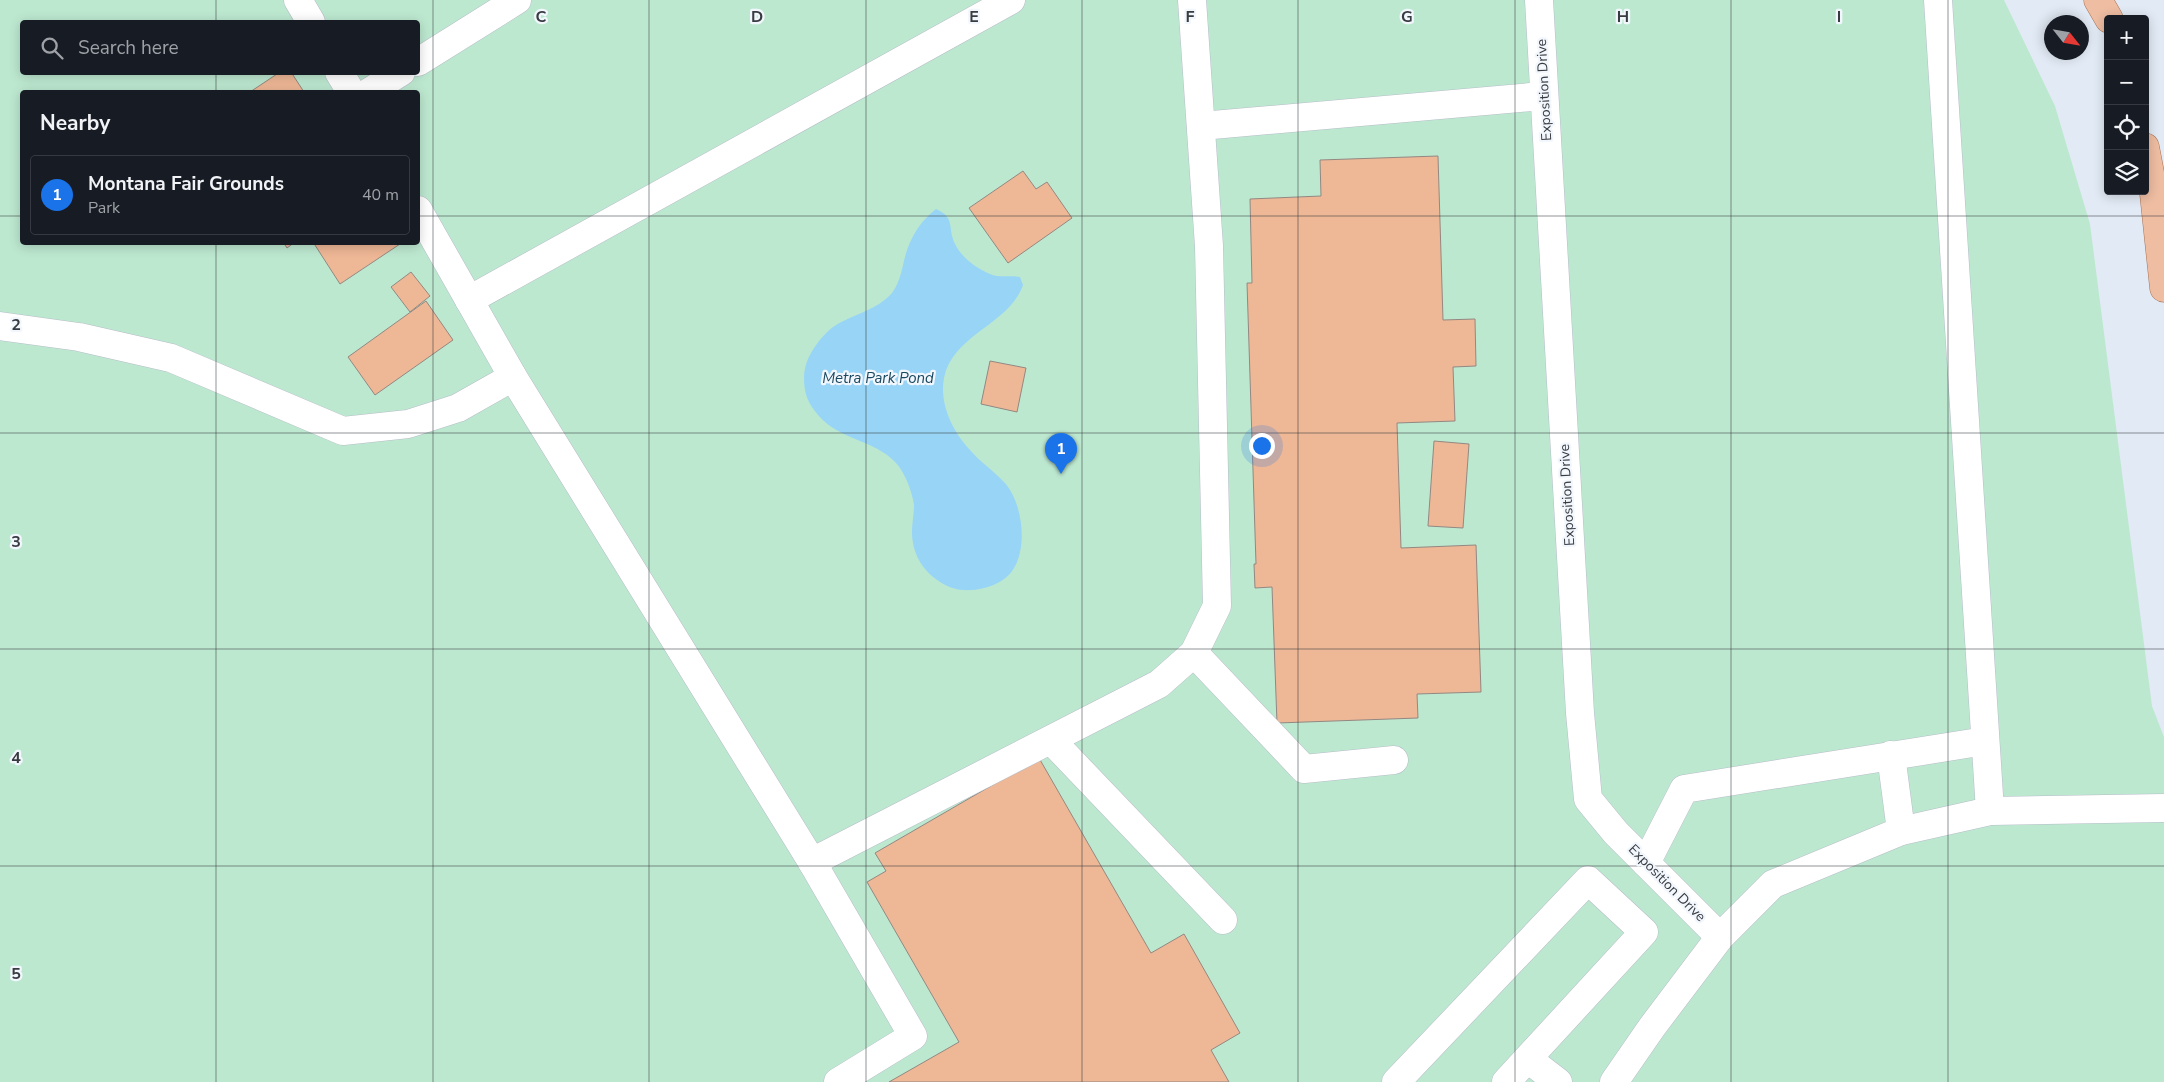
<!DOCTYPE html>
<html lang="en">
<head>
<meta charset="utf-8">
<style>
	:root { --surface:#171b24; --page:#242831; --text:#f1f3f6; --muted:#9ea1a6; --line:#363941; --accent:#1a73e8 }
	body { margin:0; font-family:"Nunito Sans",sans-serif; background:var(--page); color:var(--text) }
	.controls { position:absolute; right:15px; top:15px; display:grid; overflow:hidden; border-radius:5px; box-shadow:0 2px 12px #0003 }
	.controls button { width:45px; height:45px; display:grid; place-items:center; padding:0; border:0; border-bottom:1px solid var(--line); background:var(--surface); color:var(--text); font:25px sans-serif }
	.compass { position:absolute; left:2044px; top:15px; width:45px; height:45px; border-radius:50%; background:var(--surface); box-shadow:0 2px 12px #0003; rotate:121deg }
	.you { position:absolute; left:1261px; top:445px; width:18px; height:18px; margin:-12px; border:4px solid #fff; border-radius:50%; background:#1a73e8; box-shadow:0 0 0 8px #1a73e833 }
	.badge { display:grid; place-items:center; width:32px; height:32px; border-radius:50%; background:var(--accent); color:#fff; font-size:16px; font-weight:700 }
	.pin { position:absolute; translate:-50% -41px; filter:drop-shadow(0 1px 2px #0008) }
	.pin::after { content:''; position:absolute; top:26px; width:18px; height:15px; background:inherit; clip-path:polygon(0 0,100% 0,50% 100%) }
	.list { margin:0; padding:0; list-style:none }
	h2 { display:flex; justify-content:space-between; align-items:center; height:65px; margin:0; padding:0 20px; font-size:21px }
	h2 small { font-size:16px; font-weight:400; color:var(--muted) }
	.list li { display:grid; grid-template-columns:32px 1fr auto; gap:15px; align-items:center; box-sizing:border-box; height:80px; margin:0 10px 10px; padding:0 10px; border:1px solid var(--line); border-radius:5px }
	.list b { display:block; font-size:19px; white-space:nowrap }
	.list p { margin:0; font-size:16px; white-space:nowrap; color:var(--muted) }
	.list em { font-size:16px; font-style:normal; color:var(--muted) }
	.icon { flex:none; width:28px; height:28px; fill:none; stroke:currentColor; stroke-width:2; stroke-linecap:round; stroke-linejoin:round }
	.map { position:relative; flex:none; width:2164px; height:1082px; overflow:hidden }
	.search { position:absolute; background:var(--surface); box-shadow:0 2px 12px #0003; left:20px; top:20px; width:400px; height:55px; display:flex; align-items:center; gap:12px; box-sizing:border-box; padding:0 18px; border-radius:5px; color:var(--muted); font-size:19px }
	.panel { position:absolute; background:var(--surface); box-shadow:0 2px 12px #0003; left:20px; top:90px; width:400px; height:155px; border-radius:5px }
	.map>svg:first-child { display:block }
	.green { fill:#bde8d0; fill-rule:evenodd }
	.water { fill:#98d4f6 }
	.building { fill:#eeb796; stroke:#938882 }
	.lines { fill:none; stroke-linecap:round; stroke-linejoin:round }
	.minor-casing { stroke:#b6bec8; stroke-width:29 }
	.major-casing { stroke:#a67357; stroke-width:29 }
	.minor { stroke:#fff; stroke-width:28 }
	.major { stroke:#eebda2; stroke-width:28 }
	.grid { fill:none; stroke:#383b40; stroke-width:1; stroke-opacity:0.55 }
	.labels { text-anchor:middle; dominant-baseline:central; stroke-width:4.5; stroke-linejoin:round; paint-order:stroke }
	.street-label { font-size:14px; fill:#383b40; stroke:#f2f7fd }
	.water-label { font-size:15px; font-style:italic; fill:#194860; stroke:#f2f7fd }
	.grid-label { font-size:16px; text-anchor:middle; font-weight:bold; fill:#383b40; stroke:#f2f7fd; stroke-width:4.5; stroke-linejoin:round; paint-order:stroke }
</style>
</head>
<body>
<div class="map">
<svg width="2164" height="1082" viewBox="0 0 2164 1082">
	<rect width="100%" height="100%" fill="#e2eaf5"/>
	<path class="green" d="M0 0H2004L2055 106 2090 224 2152 706 2164 737V1082H0ZM22 22H418V72H22ZM22 92H418V242H22Z"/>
	<path class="water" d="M936 209C956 218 947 227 955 244 962 258 976 268 990 274 998 278 1011 275 1020 277L1023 285C1009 325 953 334 944 378 939 404 953 432 970 450 980 462 993 470 1004 482 1022 501 1028 545 1014 568 1008 579 996 585 984 588 968 592 954 591 940 582 923 571 912 554 912 532 912 523 914 514 914 505 912 491 905 473 896 463 874 439 840 441 818 415 808 403 804 394 804 378 804 367 808 357 814 348 820 339 827 331 836 325 854 314 877 310 892 293 902 279 902 265 907 250 913 233 922 220 936 209Z"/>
	<g class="building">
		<polygon points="280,72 291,72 304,92 250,92"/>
		<polygon points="1438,156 1443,320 1475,319 1476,366 1453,367 1455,421 1397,423 1401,548 1476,545 1481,692 1417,694 1418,718 1277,723 1272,587 1255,588 1254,564 1256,564 1247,283 1252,283 1250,199 1321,196 1320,160"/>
		<polygon points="1023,171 1036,189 1047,182 1072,218 1008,263 969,208"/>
		<polygon points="283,242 295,242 287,248"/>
		<polygon points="313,242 403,242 340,284"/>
		<polygon points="411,272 430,296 410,312 391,287"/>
		<polygon points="426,301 453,340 375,395 348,357"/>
		<polygon points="990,361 1026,368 1017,412 981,404"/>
		<polygon points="1434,441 1469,444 1463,528 1428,526"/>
		<polygon points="1039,758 1151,953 1184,934 1240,1033 1211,1050 1229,1082 889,1082 959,1042 867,882 886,871 875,853"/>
	</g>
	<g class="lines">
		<g class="minor-casing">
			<g id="minor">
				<polyline points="298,0 311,22"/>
				<polyline points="1539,0 1580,713 1588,799 1616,833 1720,937"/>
				<polyline points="1938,0 1990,811"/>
				<polyline points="418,62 517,0"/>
				<polyline points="339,72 351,92"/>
				<polyline points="369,92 401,72"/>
				<polyline points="1201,126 1543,96"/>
				<polyline points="418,210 513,377 812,862 913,1036 838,1082"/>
				<polyline points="469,300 1011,0"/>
				<polyline points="0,326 79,337 171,358 343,431 408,424 458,408 513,377"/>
				<polyline points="1194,653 1304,769 1394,760"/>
				<polyline points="1051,740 1223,920"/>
				<polyline points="1891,755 1901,831"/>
				<polyline points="812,862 1159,684 1194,653 1217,606 1209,246 1192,0"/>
				<polyline points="1646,863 1684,789 1985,741"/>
				<polyline points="1528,1059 1558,1082"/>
				<polyline points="1396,1082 1588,880 1644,932 1506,1082"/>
				<polyline points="1614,1082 1652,1027 1720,937 1773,884 1901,831 1990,811 2164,808"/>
			</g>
		</g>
		<g class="major-casing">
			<g id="major">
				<polyline points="2098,0 2109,19"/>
				<polyline points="2145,147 2154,194 2164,288"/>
			</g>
		</g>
		<use href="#minor" class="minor"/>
		<use href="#major" class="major"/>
	</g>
	<path class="grid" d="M216 0V22M433 0V1082M649 0V1082M866 0V1082M1082 0V1082M1298 0V1082M1515 0V1082M1731 0V1082M1948 0V1082M216 72V92M0 216H22M418 216H2164M216 242V1082M0 433H2164M0 649H2164M0 866H2164"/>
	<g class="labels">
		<g class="street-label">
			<text transform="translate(1544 90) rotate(-93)">Exposition Drive</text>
			<text transform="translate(1567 495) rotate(-93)">Exposition Drive</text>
			<text transform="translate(1667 883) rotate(45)">Exposition Drive</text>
		</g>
		<g class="water-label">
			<text x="878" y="378">Metra Park Pond</text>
		</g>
	</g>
	<g class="grid-label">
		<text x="541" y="22">C</text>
		<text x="757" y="22">D</text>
		<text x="974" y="22">E</text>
		<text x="1190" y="22">F</text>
		<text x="1407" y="22">G</text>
		<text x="1623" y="22">H</text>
		<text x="1839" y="22">I</text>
		<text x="16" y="330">2</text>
		<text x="16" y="547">3</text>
		<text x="16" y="763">4</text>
		<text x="16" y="979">5</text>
	</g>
</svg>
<div class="controls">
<button>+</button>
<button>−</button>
<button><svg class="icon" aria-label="locate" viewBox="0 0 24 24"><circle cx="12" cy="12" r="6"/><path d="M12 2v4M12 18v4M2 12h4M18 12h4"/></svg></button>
<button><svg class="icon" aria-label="layers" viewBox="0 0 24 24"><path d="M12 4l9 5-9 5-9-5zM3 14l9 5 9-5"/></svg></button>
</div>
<svg class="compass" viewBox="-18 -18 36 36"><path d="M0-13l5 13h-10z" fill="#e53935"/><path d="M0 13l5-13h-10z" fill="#9ea1a6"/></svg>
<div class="you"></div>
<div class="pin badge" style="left:1061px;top:474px">1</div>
<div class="search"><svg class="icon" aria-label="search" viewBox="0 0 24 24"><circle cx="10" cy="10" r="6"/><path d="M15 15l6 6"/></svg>Search here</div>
<section class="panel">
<h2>Nearby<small></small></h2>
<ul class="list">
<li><span class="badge">1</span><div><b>Montana Fair Grounds</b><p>Park</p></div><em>40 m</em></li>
</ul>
</section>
</div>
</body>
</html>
